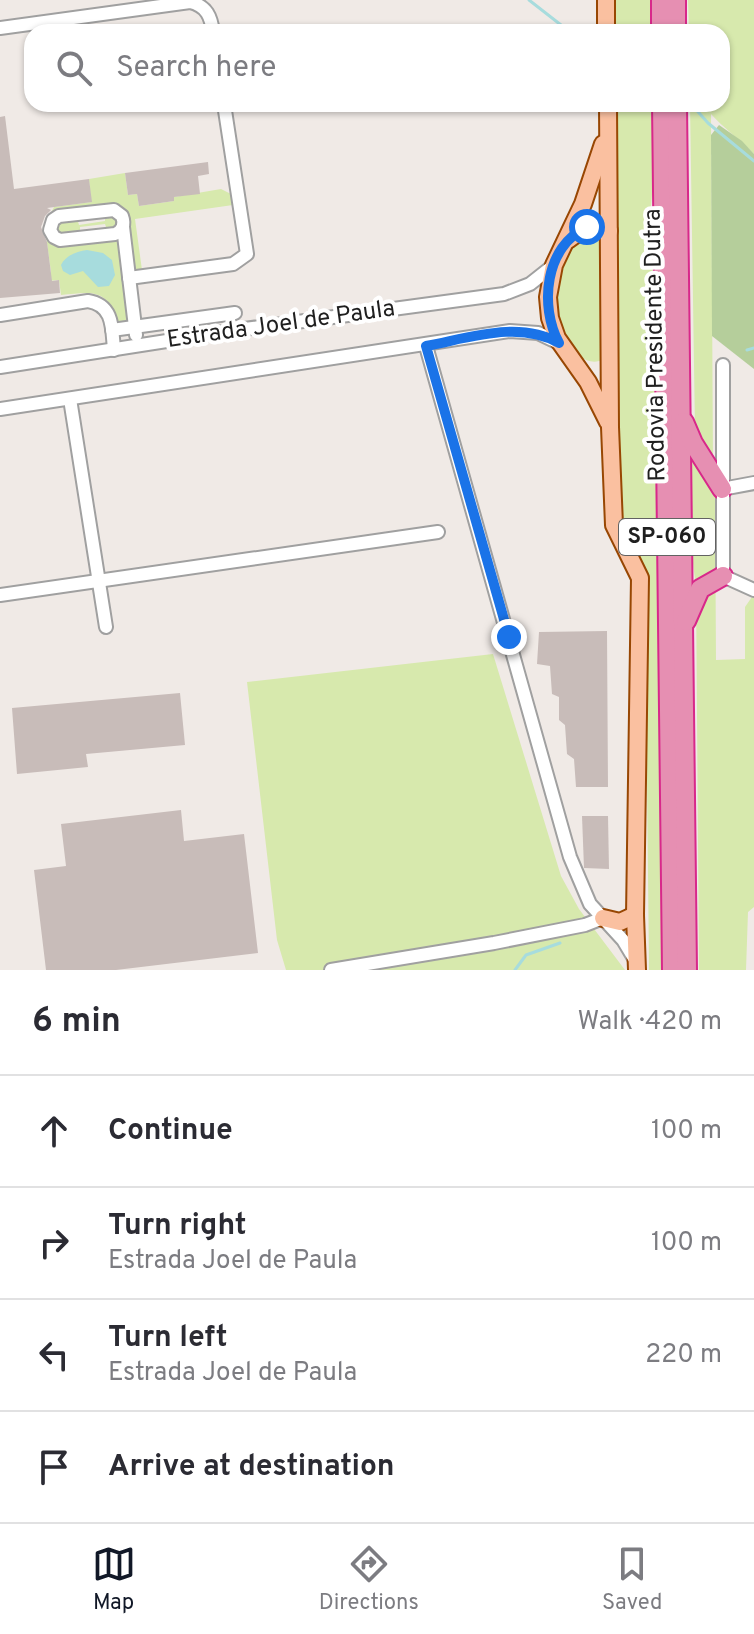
<!DOCTYPE html>
<html lang="en">
<head>
<meta charset="utf-8">
<style>
	:root { --surface:#fff; --page:#f2f2f3; --text:#2b2b33; --muted:#7c7c81; --line:#e1e1e2; --accent:#111827 }
	body { margin:0; font-family:Overpass,sans-serif; background:var(--page); color:var(--text) }
	.stop { position:absolute; width:24px; height:24px; margin:-18px; border:6px solid #1a73e8; border-radius:50%; background:#fff }
	.stop.end { background:#1a73e8; border-color:#fff; box-shadow:0 2px 8px #0008 }
	.list { margin:0; padding:0; list-style:none }
	h2 { display:flex; justify-content:space-between; align-items:center; height:104px; margin:0; padding:0 32px; font-size:34px }
	h2 small { font-size:26px; font-weight:400; color:var(--muted) }
	.list li { display:grid; grid-template-columns:52px 1fr auto; gap:24px; align-items:center; box-sizing:border-box; height:112px; padding:0 32px; border-top:2px solid var(--line) }
	.list b { display:block; font-size:30px; white-space:nowrap }
	.list p { margin:0; font-size:26px; white-space:nowrap; color:var(--muted) }
	.list em { font-size:26px; font-style:normal; color:var(--muted) }
	.icon { flex:none; width:44px; height:44px; fill:none; stroke:currentColor; stroke-width:2; stroke-linecap:round; stroke-linejoin:round }
	.map { position:relative; flex:none; width:754px; height:970px; overflow:hidden }
	.search { position:absolute; background:var(--surface); box-shadow:0 2px 6px #0004; left:24px; right:24px; top:24px; height:88px; display:flex; align-items:center; gap:20px; box-sizing:border-box; padding:0 28px; border-radius:24px; color:var(--muted); font-size:30px }
	.sheet { height:552px; background:var(--surface) }
	nav { display:flex; justify-content:space-around; align-items:center; box-sizing:border-box; height:112px; border-top:2px solid var(--line); background:var(--surface); font-size:22px; color:var(--muted) }
	nav a { display:grid; justify-items:center; gap:4px }
	nav .on { color:var(--accent) }
	.map>svg:first-child { display:block }
	.grass { fill:#d7e9ad }
	.forest { fill:#b5ce9b }
	.water { fill:#a7dcdd }
	.lines { fill:none; stroke-linecap:round; stroke-linejoin:round }
	.stream { stroke:#a7dcdd; stroke-width:3 }
	.building { fill:#c8bcb9 }
	.minor-casing { stroke:#a0a0a0; stroke-width:16 }
	.major-casing { stroke:#984703; stroke-width:20 }
	.highway-casing { stroke:#d8288a; stroke-width:22 }
	.minor { stroke:#fff; stroke-width:12 }
	.major { stroke:#fac0a0; stroke-width:16 }
	.highway { stroke:#e68fb2; stroke-width:18 }
	.route { stroke:#1a73e8; stroke-width:10 }
	.labels { text-anchor:middle; dominant-baseline:central; stroke-width:8; stroke-linejoin:round; paint-order:stroke }
	.shield { fill:#fff; stroke:#626262; stroke-width:2 }
	.shield-label { font-size:22px; font-weight:bold; fill:#1f1f1f }
	.street-label { font-size:24px; fill:#1f1f1f; stroke:#fff }
</style>
</head>
<body>
<div class="map">
<svg width="754" height="970" viewBox="0 0 754 970">
	<rect width="100%" height="100%" fill="#f0eae6"/>
	<g class="grass">
		<polygon points="614,0 654,0 655,32 614,32"/>
		<path d="M688 0H754V154C740 139 723 128 711 114L713 464 695 430 690 104H722V32H689Z"/>
		<polygon points="613,104 656,104 656,146 649,231 660,285 664,970 649,970 645,592 618,515"/>
		<polygon points="125,173 128,195 137,194 139,206 174,201 174,197 221,189 231,194 233,205 135,219 142,270 135,270 125,214 57,214 52,211 54,207 91,202 89,179"/>
		<polygon points="105,215 117,217 118,225 114,229 107,230 105,224 80,227 80,234 58,235 55,222 77,218 79,225 105,221"/>
		<path d="M589 233 603 235 604 359C579 373 558 329 555 309 553 296 556 278 561 266 568 251 577 242 589 233Z"/>
		<path d="M46 236C59 253 92 242 111 239L119 242 131 324 118 325C108 289 95 291 61 295L59 280 48 281 51 272Z"/>
		<polygon points="689,445 715,492 716,660 745,659 745,607 754,594 754,907 748,912 746,970 699,970 696,587 689,532"/>
		<polygon points="493,654 561,876 579,909 625,970 286,970 277,940 247,682"/>
	</g>
	<polygon class="forest" points="719,125 742,141 754,154 754,369 712,336 711,135"/>
	<path class="water" d="M87 250 103 253 112 260 115 275 109 286 98 287 83 271 70 275 63 271 61 265C65 256 77 251 87 250Z"/>
	<g class="lines">
		<g class="stream">
			<polyline points="529,0 570,32"/>
			<polyline points="691,104 708,123 754,161"/>
			<polyline points="747,350 754,348"/>
			<polyline points="515,970 526,955 560,943"/>
		</g>
	</g>
	<g class="building">
		<polygon points="5,116 14,189 89,179 92,202 47,208 51,210 45,216 41,227 47,242 52,281 59,280 60,293 0,298 0,117"/>
		<polygon points="208,162 209,174 198,176 200,194 174,197 174,201 139,206 137,194 128,195 125,173"/>
		<polygon points="607,631 608,787 576,787 574,759 567,754 565,725 559,720 559,697 552,694 550,666 537,664 539,632"/>
		<polygon points="180,693 185,745 86,754 88,767 17,774 12,708"/>
		<polygon points="181,810 184,841 244,834 258,953 116,970 46,970 34,870 66,866 61,824"/>
		<polygon points="582,816 608,816 609,869 584,868"/>
	</g>
	<g class="lines">
		<g class="minor-casing">
			<g id="minor">
				<path d="M0 28 190 2C207 6 211 17 213 32"/>
				<path d="M114 210 122 216C125 224 123 231 115 234L60 240 54 237 50 230 53 220 59 216Z"/>
				<polyline points="123,227 136,335"/>
				<polyline points="129,278 233,264 247,254 224,104"/>
				<path d="M0 315 88 301C114 305 112 329 114 350"/>
				<polyline points="112,330 235,313"/>
				<polyline points="426,346 570,857 590,904 623,940 635,960"/>
				<polyline points="723,365 723,576 754,590"/>
				<polyline points="0,367 237,330 504,294 530,284 554,265"/>
				<polyline points="70,399 106,627"/>
				<polyline points="0,409 510,331 538,333 559,343"/>
				<polyline points="722,489 754,483"/>
				<polyline points="0,595 438,532"/>
				<polyline points="331,970 494,943 585,925 603,918"/>
			</g>
		</g>
		<g class="major-casing">
			<g id="major">
				<polyline points="606,0 606,32"/>
				<polyline points="608,104 610,427 614,525 640,578 635,915 637,970"/>
				<polyline points="603,144 583,204 554,265 548,297 550,318 557,338 588,382 608,422"/>
				<path d="M568 240C582 229 592 223 609 231"/>
				<polyline points="603,918 620,922 635,915"/>
			</g>
		</g>
		<g class="highway-casing">
			<g id="highway">
				<polyline points="661,0 661,32"/>
				<polyline points="676,0 676,32"/>
				<polyline points="662,104 672,970"/>
				<polyline points="677,104 687,970"/>
				<polyline points="684,422 693,443 722,489"/>
				<polyline points="686,621 700,589 723,576"/>
			</g>
		</g>
		<use href="#minor" class="minor"/>
		<use href="#major" class="major"/>
		<use href="#highway" class="highway"/>
	</g>
	<g class="lines">
		<path class="route" d="M509 637 426 346C469 338 519 320 559 343 539 306 545 246 587 227"/>
	</g>
	<g class="labels">
		<rect class="shield" x="619" y="519" width="96" height="36" rx="6"/>
		<g class="shield-label">
			<text x="667" y="537">SP-060</text>
		</g>
		<g class="street-label">
			<text transform="translate(281 325) rotate(-8)">Estrada Joel de Paula</text>
			<text transform="translate(656 345) rotate(-91)">Rodovia Presidente Dutra</text>
		</g>
	</g>
</svg>
<div class="stop" style="left:587px;top:227px"></div>
<div class="stop end" style="left:509px;top:637px"></div>
<div class="search"><svg class="icon" aria-label="search" viewBox="0 0 24 24"><circle cx="10" cy="10" r="6"/><path d="M15 15l6 6"/></svg>Search here</div>
</div>
<section class="sheet">
<h2>6 min<small>Walk · 420 m</small></h2>
<ul class="list">
<li><svg class="icon" aria-label="ahead" viewBox="0 0 24 24"><path d="M12 20V5M6 11l6-6 6 6"/></svg><div><b>Continue</b></div><em>100 m</em></li>
<li><svg class="icon" aria-label="right" viewBox="0 0 24 24"><path d="M7 20v-9h11M14 6l5 5-5 5"/></svg><div><b>Turn right</b><p>Estrada Joel de Paula</p></div><em>100 m</em></li>
<li><svg class="icon" aria-label="left" viewBox="0 0 24 24"><path d="M17 20v-9H6M10 6l-5 5 5 5"/></svg><div><b>Turn left</b><p>Estrada Joel de Paula</p></div><em>220 m</em></li>
<li><svg class="icon" aria-label="arrive" viewBox="0 0 24 24"><path d="M6 21V4h12l-3 4 3 4H6"/></svg><div><b>Arrive at destination</b></div></li>
</ul>
</section>
<nav>
<a class="on"><svg class="icon" aria-label="map" viewBox="0 0 24 24"><path d="M3 6l6-2 6 2 6-2v14l-6 2-6-2-6 2zM9 4v14M15 6v14"/></svg>Map</a>
<a><svg class="icon" aria-label="directions" viewBox="0 0 24 24"><path d="M12 3l9 9-9 9-9-9zM9 14v-3h6M13 9l2 2-2 2"/></svg>Directions</a>
<a><svg class="icon" aria-label="saved" viewBox="0 0 24 24"><path d="M7 4h10v16l-5-4-5 4z"/></svg>Saved</a>
</nav>
</body>
</html>
